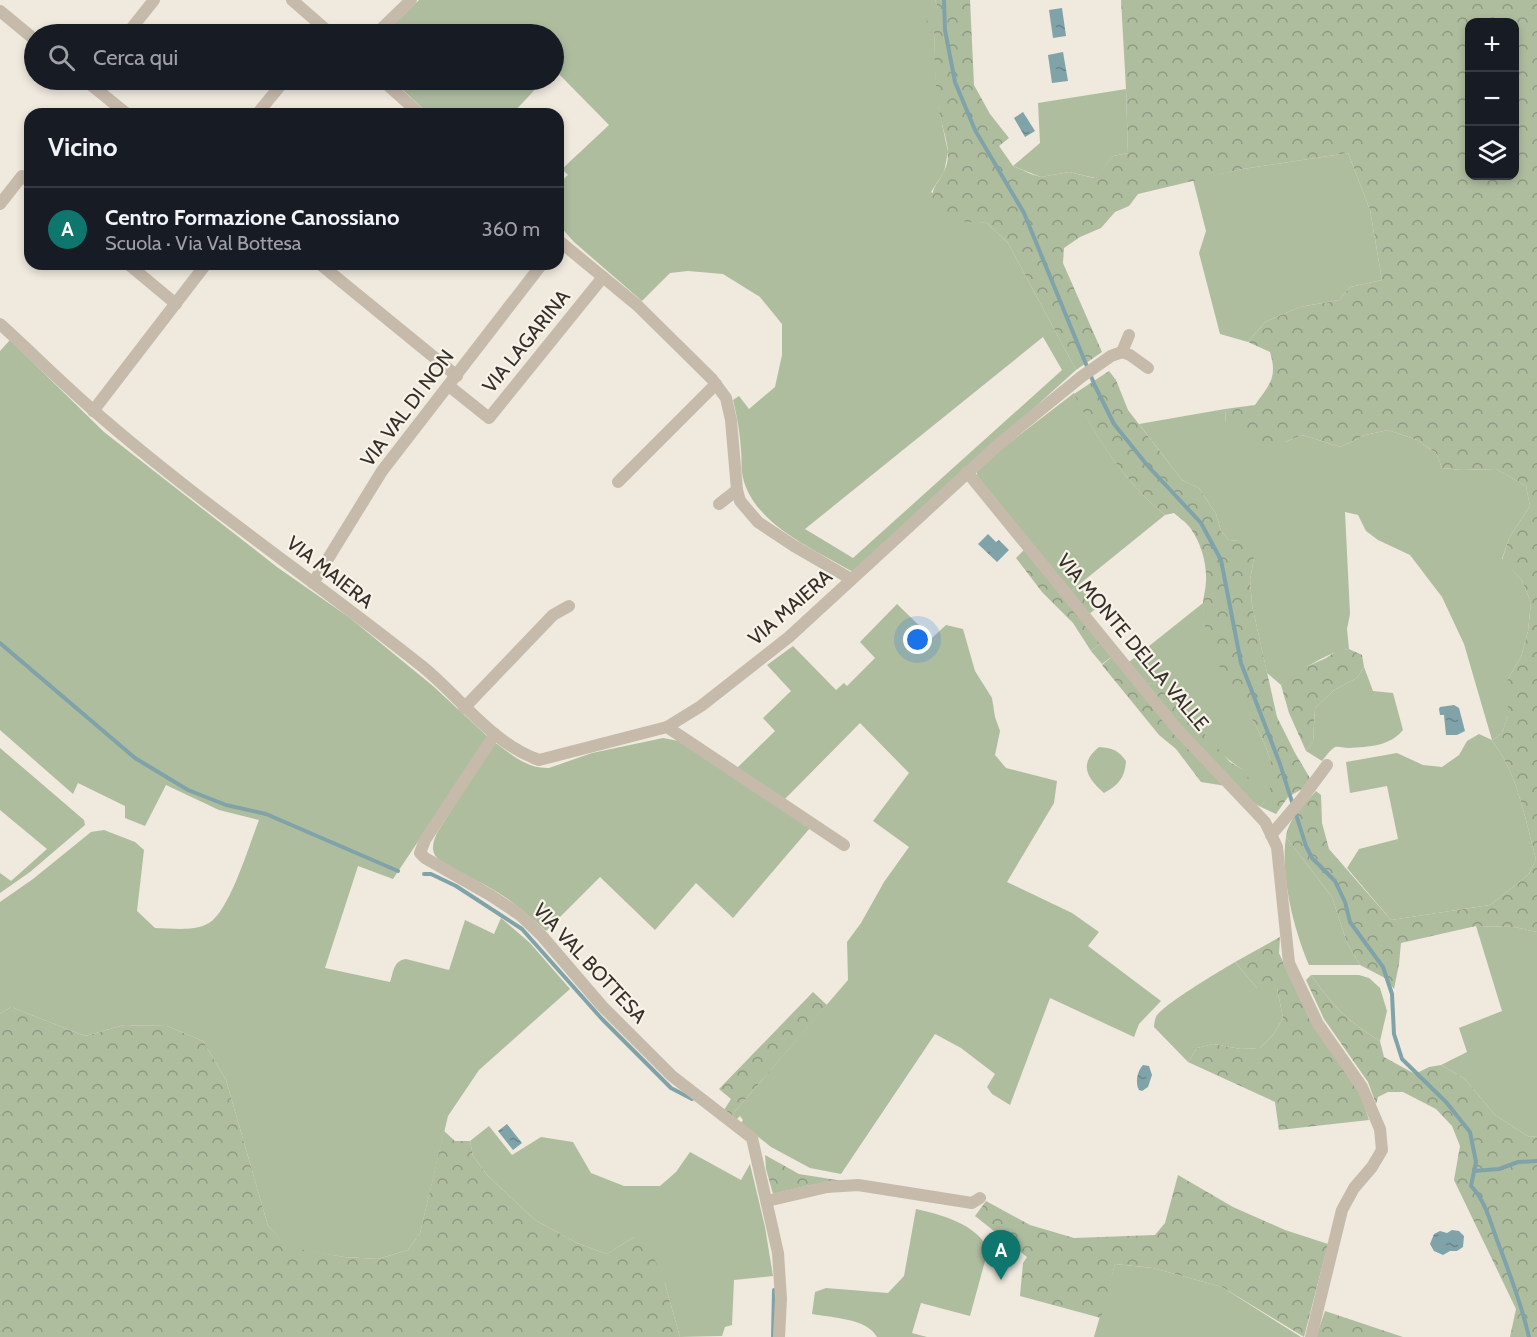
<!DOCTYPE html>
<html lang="it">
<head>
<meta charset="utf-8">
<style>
	:root { --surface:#171b24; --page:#20242c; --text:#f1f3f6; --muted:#9ea1a6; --line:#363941; --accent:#0f766e }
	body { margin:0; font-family:Cabin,sans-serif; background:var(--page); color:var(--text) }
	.controls { position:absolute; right:18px; top:18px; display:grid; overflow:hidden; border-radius:12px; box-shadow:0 3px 9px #0003 }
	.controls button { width:54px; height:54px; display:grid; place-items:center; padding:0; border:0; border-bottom:2px solid var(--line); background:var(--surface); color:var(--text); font:30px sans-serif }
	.you { position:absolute; left:918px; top:640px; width:21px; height:21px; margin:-15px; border:4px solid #fff; border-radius:50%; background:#1a73e8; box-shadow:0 0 0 9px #1a73e833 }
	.badge { display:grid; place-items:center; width:39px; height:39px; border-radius:50%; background:var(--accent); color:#fff; font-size:20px; font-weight:700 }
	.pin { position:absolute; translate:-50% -50px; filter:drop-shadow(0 2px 3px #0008) }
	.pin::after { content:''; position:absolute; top:32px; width:21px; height:18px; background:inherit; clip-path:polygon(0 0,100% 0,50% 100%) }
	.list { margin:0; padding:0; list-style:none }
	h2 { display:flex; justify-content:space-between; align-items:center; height:78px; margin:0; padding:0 24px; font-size:26px }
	h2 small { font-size:20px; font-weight:400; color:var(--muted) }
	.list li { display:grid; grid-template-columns:39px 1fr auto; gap:18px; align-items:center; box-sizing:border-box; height:84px; padding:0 24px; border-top:2px solid var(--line) }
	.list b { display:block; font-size:22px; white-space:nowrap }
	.list p { margin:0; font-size:20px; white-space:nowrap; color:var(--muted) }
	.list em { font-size:20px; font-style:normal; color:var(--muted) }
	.icon { flex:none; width:33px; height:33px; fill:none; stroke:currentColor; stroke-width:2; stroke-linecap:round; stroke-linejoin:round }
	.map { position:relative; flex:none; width:1537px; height:1337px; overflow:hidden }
	.search { position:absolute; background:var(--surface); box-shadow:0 3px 9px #0003; left:24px; top:24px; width:540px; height:66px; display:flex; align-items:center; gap:15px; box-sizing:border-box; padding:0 21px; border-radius:33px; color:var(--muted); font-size:22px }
	.panel { position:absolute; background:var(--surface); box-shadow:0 3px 9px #0003; left:24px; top:108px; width:540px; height:162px; border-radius:18px }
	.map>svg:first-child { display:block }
	.grass { fill:#afbd9f; fill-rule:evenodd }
	.forest { fill:url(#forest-crowns); fill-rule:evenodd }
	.water { fill:url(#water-ripples) }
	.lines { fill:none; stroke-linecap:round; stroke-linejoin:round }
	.stream { stroke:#80a3a9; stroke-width:4 }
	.minor { stroke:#c6baab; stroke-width:12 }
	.labels { text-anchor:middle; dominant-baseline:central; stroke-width:4.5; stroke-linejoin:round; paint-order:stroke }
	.street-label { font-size:20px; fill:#352e29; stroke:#f7f3e9 }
</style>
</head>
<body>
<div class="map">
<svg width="1537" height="1337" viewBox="0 0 1537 1337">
	<defs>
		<pattern id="forest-crowns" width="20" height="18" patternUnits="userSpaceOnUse" patternTransform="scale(1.5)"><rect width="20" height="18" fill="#afbd9f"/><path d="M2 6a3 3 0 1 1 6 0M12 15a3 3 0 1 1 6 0" fill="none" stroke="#8f9a82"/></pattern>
		<pattern id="water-ripples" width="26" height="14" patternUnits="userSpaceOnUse" patternTransform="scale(1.5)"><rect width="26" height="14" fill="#80a3a9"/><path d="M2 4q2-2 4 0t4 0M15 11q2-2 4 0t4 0" fill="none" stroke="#6a858a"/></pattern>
	</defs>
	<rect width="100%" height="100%" fill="#efe9de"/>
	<g class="grass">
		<path d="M419 0H935L938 9 934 31 936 82 939 110 948 152 944 172 931 192 970 221 987 223 1008 243 1076 370 853 572C814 549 750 523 742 473 741 466 742 458 741 450 740 433 737 416 733 400L739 396 749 409 775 387 782 355V324L760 297 723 274 688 271 670 273 642 301 574 242 558 224V184L568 175 562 169 609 125 554 69V34H384ZM1043 337 1062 370 853 558 805 529Z"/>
		<polygon points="392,80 544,80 512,114 429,114"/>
		<polygon points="1126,89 1128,153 1113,156 1095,178 1069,172 1041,177 1013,166 1040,143 1038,103"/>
		<polygon points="1348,153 1370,210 1382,280 1350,287 1339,300 1300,307 1265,322 1248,342 1220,334 1199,253 1206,231 1193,180 1243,169"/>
		<path d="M10 340 104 432 277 567 350 618 433 686 488 737 393 879 358 866 325 968 390 982C394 971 393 961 406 959L449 970 465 920 494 934 501 918 530 943 570 989 479 1070 448 1116 420 1233 408 1250 378 1259 344 1257 288 1248 268 1226 226 1080 203 1041 167 1026 124 1025 85 1036 11 1007 0 1014V902L33 879 91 832 104 830 135 842 144 850 137 911 155 928C171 928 194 932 209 923 230 910 249 845 259 820L219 810 166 785 145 826 125 818V806L78 783 73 794 0 730V351Z"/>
		<path d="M1074 393C1096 438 1126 483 1165 515L1071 591 977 476V468Z"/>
		<path d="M1225 409 1226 424 1285 442 1302 435 1341 447 1365 435 1388 430 1417 440 1436 453 1442 468 1462 470 1496 469 1526 486 1530 506 1509 538 1502 559 1521 579 1531 602 1528 631 1521 657 1508 679V716L1502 733 1492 741C1518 773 1525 820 1536 859L1529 874 1490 905 1391 920 1347 868 1359 849 1398 839 1387 786 1350 793 1346 762 1397 753 1423 765 1442 767 1459 755 1467 741 1479 734 1492 740 1464 644 1442 597 1410 555 1378 540 1366 531 1358 515 1345 512 1350 614 1347 629 1349 649C1331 650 1295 673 1281 685L1267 673 1252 605 1250 580 1254 558 1239 541 1229 540 1221 531 1216 514 1199 488 1182 480 1139 424Z"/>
		<path d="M1203 603C1204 617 1205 631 1210 644 1226 685 1272 735 1273 778 1273 789 1267 798 1261 807L1250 801 1242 769C1210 749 1182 711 1157 683L1147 684 1129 662Z"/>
		<polygon points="897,604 932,638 946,625 963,629 975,671 992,698 995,717 1000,731 995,755 1006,768 1057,781 1054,803 1007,882 1072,913 1099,932 1088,946 1161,1001 1139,1024 1134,1037 1050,998 1010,1105 992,1094 987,1087 995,1074 961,1048 935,1034 841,1174 810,1168 771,1147 741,1123 743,1120 740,1116 736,1120 731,1116 848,980 847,942 861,923 884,882 909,847 873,821 909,773 860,723 784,800 737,768 775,731 763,718 791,691 767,665 793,646 836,690 844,683 847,686 875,658 860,642"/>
		<polygon points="1102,642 1114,655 1102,664 1091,651"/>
		<path d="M1364 667 1373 691 1393 693 1403 730C1390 746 1369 747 1349 748 1344 748 1340 746 1335 747 1330 750 1326 756 1322 761L1306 751 1313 742 1315 708 1334 690 1357 678Z"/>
		<path d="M663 738 679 741 810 828 733 918 696 883 655 930 600 877 546 931C528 914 509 898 487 886 471 877 450 871 438 859 430 851 433 842 437 833L493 744H497C512 755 528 769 549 768L592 753Z"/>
		<path d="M1099 747C1112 748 1118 750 1126 761 1125 777 1119 785 1104 793 1087 778 1078 764 1099 747Z"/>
		<polygon points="0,748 84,820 85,825 30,872 0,893 0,873 11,881 47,849 0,810"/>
		<path d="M1286 837 1332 897 1347 943 1360 965H1309C1294 930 1280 875 1286 837Z"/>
		<polygon points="1476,926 1514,927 1537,932 1537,1136 1529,1137 1495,1115 1465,1079 1441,1065 1467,1052 1459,1028 1502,1011"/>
		<path d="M1235 962 1257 988H1277L1283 1018 1273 1035 1260 1048 1241 1049 1213 1044 1197 1048 1188 1062 1154 1027C1154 1026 1155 1018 1156 1017 1162 1005 1220 971 1235 962Z"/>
		<path d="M1311 975H1359L1369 978 1380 988 1387 1011 1380 1041C1347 1021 1333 1006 1311 975Z"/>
		<polygon points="489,1126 512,1155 541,1137 573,1142 591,1173 624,1186 660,1186 676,1172 690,1152 741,1180 750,1164 765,1227 773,1276 734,1280 732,1325 725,1327 722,1336 680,1337 665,1284 634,1237 607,1254 577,1243 535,1220 488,1176 473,1156 470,1141"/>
		<path d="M916 1209C940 1214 979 1225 988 1250L970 1316 921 1303 912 1333 927 1337H877C867 1318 832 1318 812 1314L815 1292 826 1288 888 1293 904 1276Z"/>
		<polygon points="1115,1264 1153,1268 1222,1287 1301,1337 1094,1337"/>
	</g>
	<g class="forest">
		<path d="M935 0H970L974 85 990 114 1009 138 999 146 1013 166 1031 174 1041 177 1069 172 1094 178 1113 156 1128 153 1126 89 1121 0H1537V932L1514 927 1476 926 1401 943 1399 964 1394 989 1385 978 1360 965 1347 943 1332 897 1286 837C1288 819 1305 804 1316 791L1321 795 1322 823 1329 849 1391 920 1490 905 1529 874 1536 859C1525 820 1518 773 1492 741L1502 733 1508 716V679L1521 657 1528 631 1531 602 1521 579 1502 560 1509 538 1530 506 1526 486 1496 469 1462 470 1442 468 1436 453 1417 440 1388 430 1365 435 1341 447 1302 435 1285 442 1264 444 1243 435 1226 424 1225 409 1255 405C1269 385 1278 378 1270 352L1248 342 1265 322 1300 307 1339 300 1350 287 1382 280 1370 210 1348 153 1243 169 1138 194 1129 206 1115 212 1101 228 1080 237 1064 248 1063 263 1102 352 1076 370 1008 243 987 223 943 220C916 185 949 185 948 152 947 138 941 124 939 111 934 85 935 58 934 31L926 22 938 9ZM1470 22H1514V176H1470Z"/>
		<path d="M1109 371 1116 380 1128 410 1182 480 1199 488 1216 514 1221 531 1229 540 1239 541 1250 547 1254 558 1250 580 1252 605 1277 717 1295 753 1310 778 1302 789 1288 797 1276 814 1261 807C1270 793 1274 781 1271 764 1262 720 1222 684 1208 641 1205 630 1203 616 1203 604 1203 597 1206 589 1206 581 1207 564 1201 543 1191 529 1187 523 1180 518 1174 513L1165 515C1126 483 1096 438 1074 394Z"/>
		<polygon points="1024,550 1071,591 1080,584 1098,607 1084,618 1102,642 1091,651 1073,623 1042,592 1016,558"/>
		<polygon points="1349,649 1362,655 1364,667 1357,678 1334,690 1315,708 1313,742 1306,751 1289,713 1281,685 1295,672 1326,658 1338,650"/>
		<polygon points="1114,655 1147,684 1157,683 1219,750 1230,762 1242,769 1257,789 1259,799 1250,801 1226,786 1201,782 1176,749 1159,735 1102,665"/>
		<polygon points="1280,937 1279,953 1289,975 1359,1090 1369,1120 1279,1130 1275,1102 1188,1062 1197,1048 1213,1044 1241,1049 1260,1048 1273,1035 1283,1018 1277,988 1257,988 1235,962"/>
		<path d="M1311 975C1333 1006 1347 1021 1380 1041L1384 1057 1415 1074 1429 1067 1441 1065 1465 1079 1495 1115 1529 1137 1537 1136V1337H1510L1516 1309 1454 1180 1460 1146 1452 1126 1436 1109 1403 1092H1388L1378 1097 1376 1104 1368 1082 1324 1019 1306 980Z"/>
		<polygon points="813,992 827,1005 731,1116 724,1110 731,1099 719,1089"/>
		<polygon points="11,1007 85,1036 124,1025 167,1026 203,1041 226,1080 268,1226 288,1247 344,1257 378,1259 408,1250 420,1233 444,1131 455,1141 470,1141 473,1156 488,1176 535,1220 577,1243 607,1254 634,1237 648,1243 665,1284 680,1337 0,1337 0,1014"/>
		<polygon points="765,1155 799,1174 843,1181 810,1185 773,1194 766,1169"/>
		<polygon points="1178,1175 1233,1207 1285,1230 1328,1244 1304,1337 1222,1287 1153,1268 1115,1264 1101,1318 1020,1296 1023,1263 1027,1257 975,1216 986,1201 1030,1225 1074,1238 1155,1235 1165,1223"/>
		<polygon points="1325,1311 1403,1337 1316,1337"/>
	</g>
	<g class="water">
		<polygon points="1062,8 1066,36 1053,38 1049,10"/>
		<polygon points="1063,52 1068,81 1052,83 1048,55"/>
		<polygon points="1023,112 1035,131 1025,137 1014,118"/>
		<polygon points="988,534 996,542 999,540 1009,550 997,562 978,544"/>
		<polygon points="1454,705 1459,708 1465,731 1457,735 1446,735 1444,715 1440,715 1439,709 1440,707"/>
		<path d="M1143 1065 1149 1066 1152 1075 1148 1087 1142 1091 1139 1090C1135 1083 1137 1071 1143 1065Z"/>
		<polygon points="507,1124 522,1143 513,1150 498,1131"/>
		<polygon points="1452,1230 1459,1231 1464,1236 1463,1247 1457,1251 1450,1251 1443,1255 1434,1251 1430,1244 1434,1234 1440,1231 1447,1233"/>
	</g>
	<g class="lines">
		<g class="stream">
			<path d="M944 0 945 30 955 82 975 130 1024 213 1095 386 1114 424 1147 465 1201 523 1221 560 1241 663 1280 764 1306 846 1312 858 1335 881 1345 902 1350 922 1383 967 1392 994 1394 1034 1402 1059 1446 1102 1470 1132 1476 1162 1471 1186C1485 1200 1490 1221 1497 1240 1509 1272 1521 1303 1529 1337"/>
			<polyline points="0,643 135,758 188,790 226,805 266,814 398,871"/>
			<polyline points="424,874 431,874 456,886 522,929 602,1019 671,1088 692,1099"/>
			<polyline points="1474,1171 1499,1169 1518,1162 1537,1161"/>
			<polyline points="773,1336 774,1290"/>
		</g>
		<g class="minor">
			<polyline points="292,0 331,34"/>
			<polyline points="0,11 34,39"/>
			<polyline points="127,34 154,0"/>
			<polyline points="376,34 411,0"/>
			<polyline points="85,80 127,114"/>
			<polyline points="382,80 420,114"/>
			<polyline points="257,114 285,80"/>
			<polyline points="0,204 22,176 30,182"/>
			<polyline points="558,240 637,305 712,379 726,398 731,420 737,490 740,501 758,522 794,546 851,579"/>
			<polyline points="128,264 176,304"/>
			<polyline points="320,264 457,376"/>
			<path d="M0 324C31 352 61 382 93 410 198 502 314 580 423 667 461 698 491 743 539 760L667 727 701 706 789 637 999 444 1081 377 1111 356 1122 352 1129 335"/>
			<polyline points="1122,352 1130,355 1148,368"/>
			<polyline points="449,386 489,418 603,277"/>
			<polyline points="93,411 206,264"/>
			<polyline points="967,472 1177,729 1265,822 1277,847 1289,963 1318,1024 1362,1087 1380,1129 1382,1150 1372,1167 1354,1188 1342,1210 1311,1337"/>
			<polyline points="618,482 716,384"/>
			<polyline points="719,504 737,490"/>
			<polyline points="313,583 382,471 542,264"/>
			<polyline points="464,708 553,615 569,606"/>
			<polyline points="667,727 844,845"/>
			<polyline points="495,734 425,840 420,853 425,858 490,895 520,915 542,936 602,1006 672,1076 752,1138 778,1253 781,1299 779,1337"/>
			<polyline points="1271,835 1301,800 1327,765"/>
			<polyline points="767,1201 827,1187 858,1185 972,1203 980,1198"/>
		</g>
	</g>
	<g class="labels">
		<g class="street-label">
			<text transform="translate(526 341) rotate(-51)">VIA LAGARINA</text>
			<text transform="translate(407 408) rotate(-53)">VIA VAL DI NON</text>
			<text transform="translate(330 572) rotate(38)">VIA MAIERA</text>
			<text transform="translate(790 607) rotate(-41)">VIA MAIERA</text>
			<text transform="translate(1133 642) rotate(50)">VIA MONTE DELLA VALLE</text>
			<text transform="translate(590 963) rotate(47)">VIA VAL BOTTESA</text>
		</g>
	</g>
</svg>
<div class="controls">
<button>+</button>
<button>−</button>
<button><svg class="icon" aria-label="layers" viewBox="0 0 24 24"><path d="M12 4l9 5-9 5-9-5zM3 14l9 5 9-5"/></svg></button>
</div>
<div class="you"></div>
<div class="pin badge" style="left:1001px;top:1280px">A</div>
<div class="search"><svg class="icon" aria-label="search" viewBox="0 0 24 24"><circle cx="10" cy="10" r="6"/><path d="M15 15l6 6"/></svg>Cerca qui</div>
<section class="panel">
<h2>Vicino<small></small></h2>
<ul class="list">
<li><span class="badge">A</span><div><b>Centro Formazione Canossiano</b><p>Scuola · Via Val Bottesa</p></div><em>360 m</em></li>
</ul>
</section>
</div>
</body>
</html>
